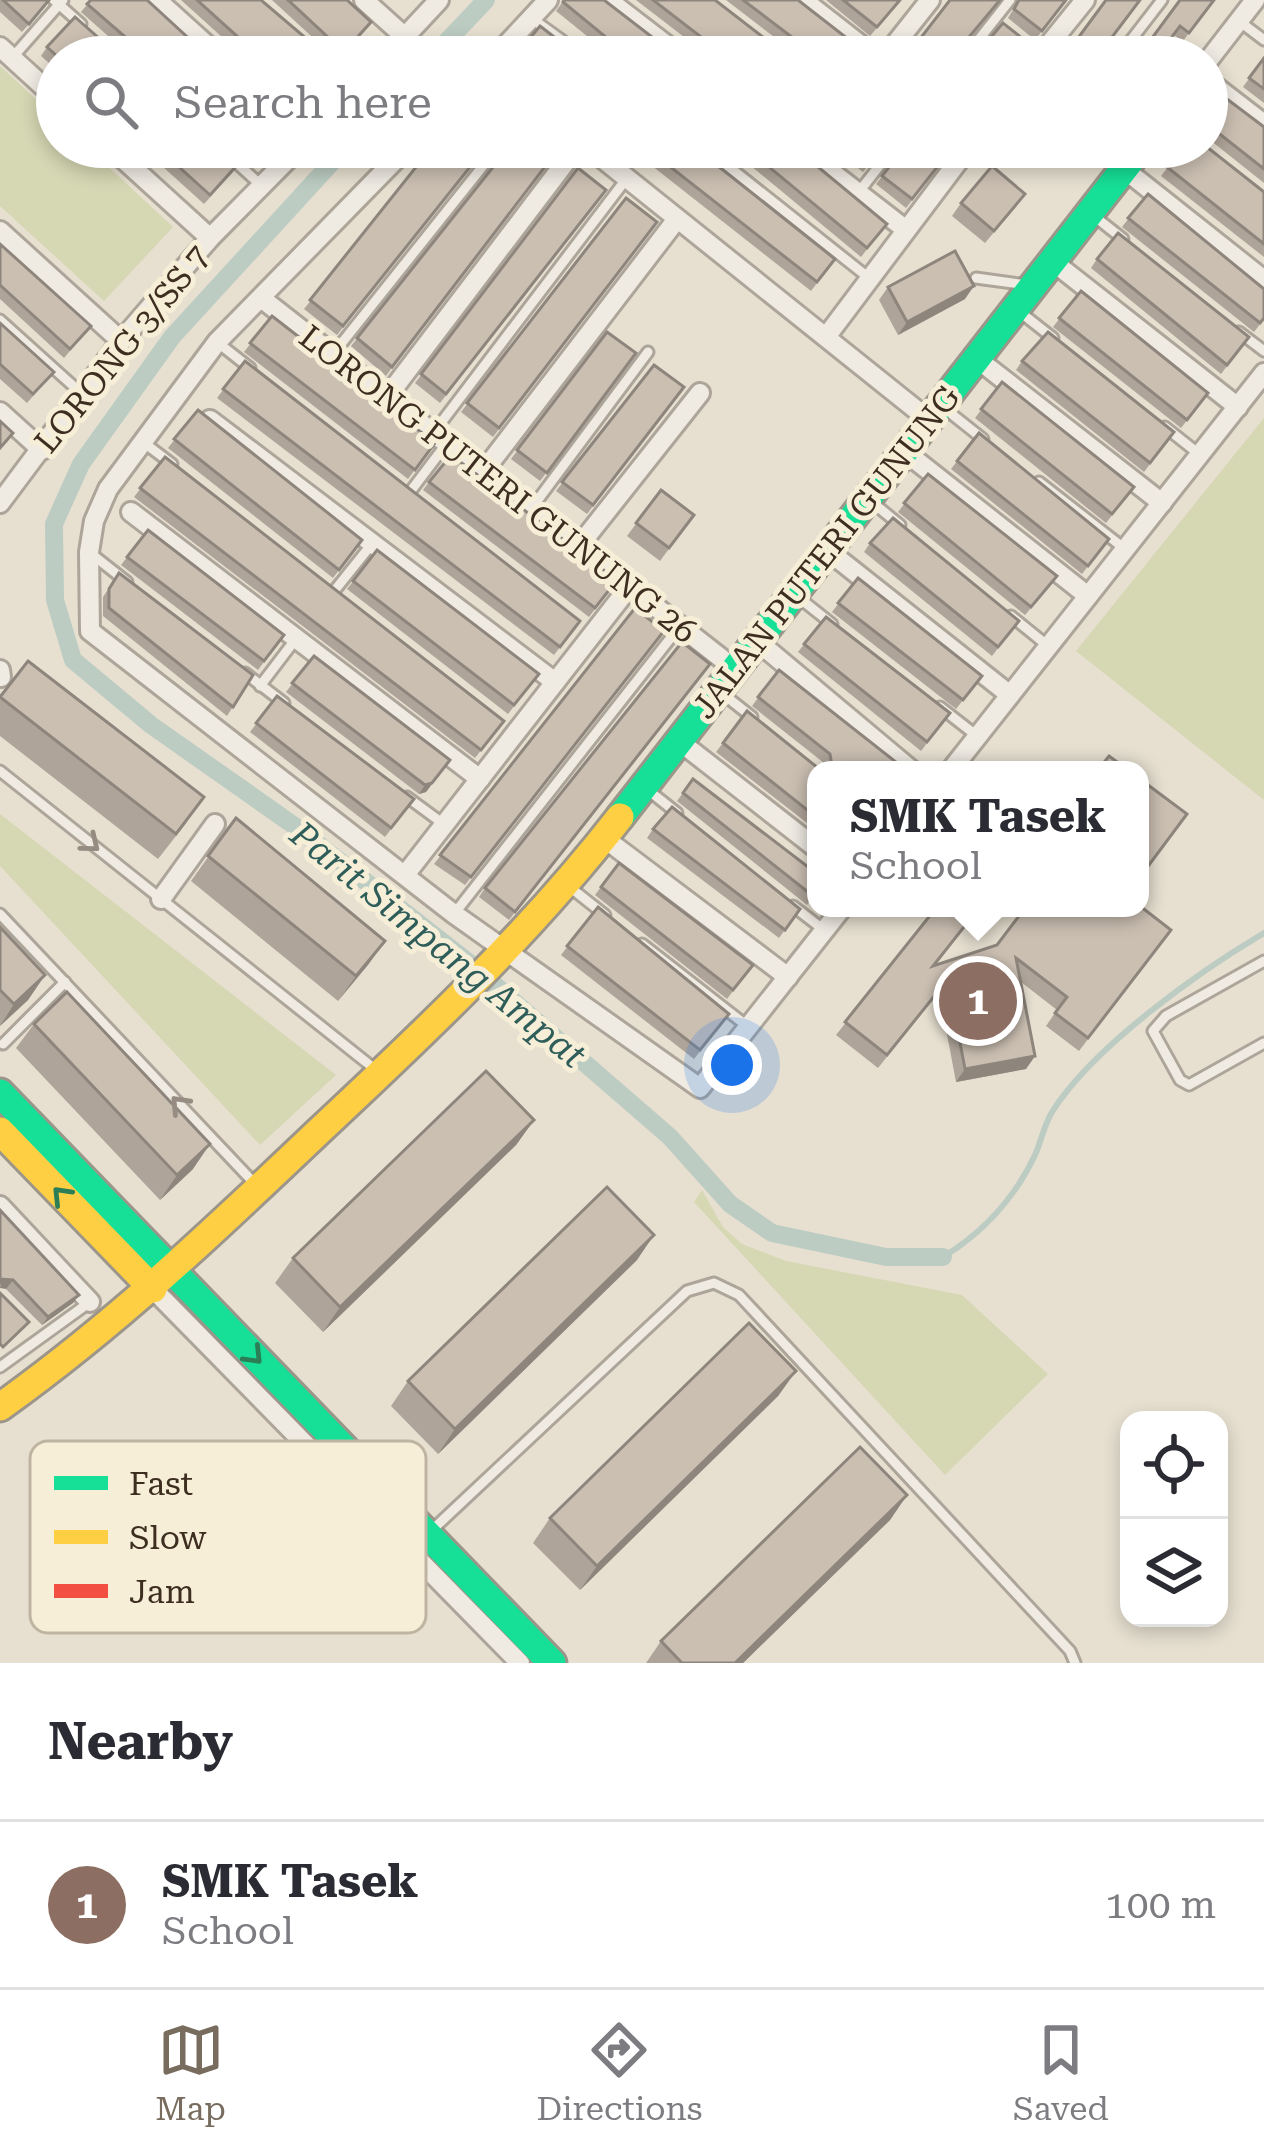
<!DOCTYPE html>
<html lang="en">
<head>
<meta charset="utf-8">
<style>
	:root { --surface:#fff; --page:#f2f2f3; --text:#2b2b33; --muted:#7c7c81; --line:#e1e1e2; --accent:#786c5e }
	body { margin:0; font-family:"Roboto Serif",serif; background:var(--page); color:var(--text) }
	.controls { position:absolute; right:36px; bottom:36px; display:grid; overflow:hidden; border-radius:24px; box-shadow:0 6px 18px #0003 }
	.controls button { width:108px; height:108px; display:grid; place-items:center; padding:0; border:0; border-bottom:3px solid var(--line); background:var(--surface); color:var(--text); font:60px sans-serif }
	.you { position:absolute; left:732px; top:1065px; width:42px; height:42px; margin:-30px; border:9px solid #fff; border-radius:50%; background:#1a73e8; box-shadow:0 0 0 18px #1a73e833 }
	.badge { display:grid; place-items:center; width:78px; height:78px; border-radius:50%; background:var(--accent); color:#fff; font-size:39px; font-weight:700 }
	.pin { position:absolute; translate:-50% -50%; border:6px solid #fff; box-shadow:0 3px 12px #0006 }
	.popup { position:absolute; left:807px; top:761px; width:342px; height:156px; box-sizing:border-box; display:grid; place-content:center; border-radius:24px; background:var(--surface); filter:drop-shadow(0 3px 9px #0005); font-size:39px; white-space:nowrap; color:var(--muted) }
	.popup b { font-size:45px; color:var(--text) }
	.popup::after { content:''; position:absolute; left:50%; top:100%; margin-left:-24px; border:24px solid transparent; border-top-color:var(--surface) }
	.list { margin:0; padding:0; list-style:none }
	h2 { display:flex; justify-content:space-between; align-items:center; height:156px; margin:0; padding:0 48px; font-size:51px }
	h2 small { font-size:39px; font-weight:400; color:var(--muted) }
	.list li { display:grid; grid-template-columns:78px 1fr auto; gap:36px; align-items:center; box-sizing:border-box; height:168px; padding:0 48px; border-top:3px solid var(--line) }
	.list b { display:block; font-size:45px; white-space:nowrap }
	.list p { margin:0; font-size:39px; white-space:nowrap; color:var(--muted) }
	.list em { font-size:39px; font-style:normal; color:var(--muted) }
	.icon { flex:none; width:66px; height:66px; fill:none; stroke:currentColor; stroke-width:2; stroke-linecap:round; stroke-linejoin:round }
	.map { position:relative; flex:none; width:1264px; height:1663px; overflow:hidden }
	.search { position:absolute; background:var(--surface); box-shadow:0 6px 18px #0003; left:36px; right:36px; top:36px; height:132px; display:flex; align-items:center; gap:30px; box-sizing:border-box; padding:0 42px; border-radius:66px; color:var(--muted); font-size:45px }
	.sheet { height:324px; background:var(--surface) }
	nav { display:flex; justify-content:space-around; align-items:center; box-sizing:border-box; height:168px; border-top:3px solid var(--line); background:var(--surface); font-size:33px; color:var(--muted) }
	nav a { display:grid; justify-items:center; gap:6px }
	nav .on { color:var(--accent) }
	.map>svg:first-child { display:block }
	.green { fill:#d6d7b3 }
	.lines { fill:none; stroke-linecap:round; stroke-linejoin:round }
	.stream { stroke:#bcccc2; stroke-width:6 }
	.canal { stroke:#bcccc2; stroke-width:18 }
	.lane-casing { stroke:#ada599; stroke-width:15 }
	.street-casing { stroke:#ada599; stroke-width:24 }
	.fast-casing { stroke:#9c958a; stroke-width:33 }
	.slow-casing { stroke:#9c958a; stroke-width:33 }
	.lane { stroke:#efebe3; stroke-width:9 }
	.street { stroke:#efebe3; stroke-width:18 }
	.fast { stroke:#16e098; stroke-width:27 }
	.slow { stroke:#ffcf43; stroke-width:27 }
	.wall { fill:#afa499 }
	.shaded-wall { fill:#8e867d }
	.building { fill:#cbbfb2; stroke:#8e867d; stroke-width:3 }
	.oneway { stroke:#968c82 }
	.oneway2 { stroke:#2b7e56 }
	.labels { text-anchor:middle; dominant-baseline:central; stroke-width:10; stroke-linejoin:round; paint-order:stroke }
	.street-label { font-size:33px; fill:#3d2e20; stroke:#f7eed8 }
	.water-label { font-size:36px; font-style:italic; fill:#2f5d5a; stroke:#f7eed8 }
	.key { fill:#f7eed8; stroke:#bfb4a1; stroke-width:3 }
	.key-label { font-size:33px; fill:#3d2e20 }
</style>
</head>
<body>
<div class="map">
<svg width="1264" height="1663" viewBox="0 0 1264 1663">
	<rect width="100%" height="100%" fill="#e7e0d1"/>
	<g class="green">
		<polygon points="0,66 57,119 57,147 87,147 173,227 104,301 0,206"/>
		<polygon points="1264,418 1264,800 1076,651"/>
		<polygon points="0,814 336,1075 260,1145 0,866"/>
		<polygon points="702,1190 723,1227 742,1244 786,1261 962,1295 1048,1374 945,1475 694,1202"/>
	</g>
	<g class="lines">
		<path class="stream" d="M943 1257C982 1233 1015 1198 1035 1155 1041 1142 1044 1125 1052 1112 1093 1047 1198 972 1264 933"/>
		<g class="canal">
			<polyline points="432,57 486,0"/>
			<polyline points="346,147 172,337 81,464 54,524 55,600 73,660 151,725 296,827 467,961 670,1137 730,1204 772,1233 886,1257 943,1257"/>
		</g>
		<g class="lane-casing">
			<g id="lane">
				<polyline points="54,0 81,24"/>
				<polyline points="531,18 585,57"/>
				<polyline points="1239,21 1264,40"/>
				<polyline points="965,57 1010,0"/>
				<polyline points="1118,57 1162,0"/>
				<polyline points="12,58 63,0"/>
				<polyline points="219,147 262,186"/>
				<polyline points="704,147 869,278"/>
				<polyline points="858,193 894,147"/>
				<polyline points="1094,216 1123,239"/>
				<polyline points="976,278 1027,285"/>
				<polyline points="1020,312 1053,338"/>
				<polyline points="0,320 81,393"/>
				<polyline points="1239,332 1264,351"/>
				<polyline points="217,342 250,368"/>
				<polyline points="333,354 498,147"/>
				<polyline points="944,408 983,439"/>
				<polyline points="1165,427 1199,454"/>
				<polyline points="434,432 627,178"/>
				<polyline points="143,442 172,464"/>
				<polyline points="1039,482 1125,549"/>
				<polyline points="410,492 447,443"/>
				<polyline points="872,502 900,525"/>
				<polyline points="531,509 648,352"/>
				<polyline points="89,552 127,582"/>
				<polyline points="335,590 371,545"/>
				<polyline points="798,597 832,624"/>
				<polyline points="1011,616 1048,646"/>
				<polyline points="245,673 284,703"/>
				<polyline points="260,686 295,640"/>
				<polyline points="723,694 752,717"/>
				<polyline points="940,707 977,736"/>
				<polyline points="0,771 376,1070"/>
				<polyline points="648,790 677,813"/>
				<polyline points="407,797 445,825"/>
				<polyline points="571,888 605,915"/>
				<polyline points="793,906 824,930"/>
				<polyline points="0,914 256,1185"/>
				<polyline points="454,914 680,626"/>
				<polyline points="642,944 747,1026"/>
				<polyline points="1264,961 1166,1016 1153,1031 1180,1080 1189,1085 1264,1043"/>
				<polyline points="3,1044 65,982"/>
				<polyline points="0,1367 90,1302"/>
				<polyline points="431,1531 687,1291 714,1283 739,1295 1070,1651 1075,1663"/>
			</g>
		</g>
		<g class="street-casing">
			<g id="street">
				<polyline points="157,0 220,57"/>
				<polyline points="364,0 405,37"/>
				<polyline points="608,0 682,57"/>
				<polyline points="803,0 876,57"/>
				<polyline points="0,47 57,99"/>
				<polyline points="386,57 439,0"/>
				<polyline points="495,57 548,0"/>
				<polyline points="885,57 930,0"/>
				<polyline points="1039,57 1085,0"/>
				<polyline points="1207,62 1255,0"/>
				<polyline points="1207,80 1264,124"/>
				<polyline points="110,147 210,238"/>
				<polyline points="408,147 217,342 108,489 94,521 89,552 90,631 454,914 700,1088 842,908"/>
				<polyline points="588,147 929,420"/>
				<polyline points="799,147 905,229"/>
				<polyline points="1124,169 1264,280"/>
				<polyline points="0,231 121,341"/>
				<polyline points="1052,261 1238,407"/>
				<polyline points="261,298 735,669"/>
				<polyline points="826,337 969,147"/>
				<polyline points="976,358 1162,503"/>
				<polyline points="387,397 577,147"/>
				<polyline points="0,412 42,450"/>
				<polyline points="210,420 555,682"/>
				<polyline points="904,451 1088,596"/>
				<polyline points="483,472 677,219"/>
				<polyline points="0,503 121,341 210,238 300,147"/>
				<polyline points="131,512 480,779"/>
				<polyline points="579,546 700,393"/>
				<polyline points="827,550 1010,695"/>
				<polyline points="757,641 911,770"/>
				<polyline points="0,670 1,677"/>
				<polyline points="679,741 816,848"/>
				<polyline points="951,770 1264,373"/>
				<polyline points="604,838 788,977"/>
				<polyline points="405,875 630,586"/>
				<polyline points="161,899 215,824"/>
				<polyline points="0,1206 90,1302"/>
				<polyline points="153,1289 520,1663"/>
			</g>
		</g>
		<g class="fast-casing">
			<g id="fast">
				<polyline points="620,817 1141,147"/>
				<polyline points="0,1093 552,1663"/>
			</g>
		</g>
		<g class="slow-casing">
			<g id="slow">
				<polyline points="0,1131 153,1289"/>
				<path d="M0 1407C115 1325 215 1230 317 1133 424 1033 530 933 620 817"/>
			</g>
		</g>
		<use href="#lane" class="lane"/>
		<use href="#street" class="street"/>
		<use href="#fast" class="fast"/>
		<use href="#slow" class="slow"/>
	</g>
	<g class="wall">
		<polygon points="0,0 50,0 22,32 0,12"/>
		<polygon points="91,0 209,57 57,57 57,70 41,56 47,47 124,55 125,51 81,12"/>
		<polygon points="181,0 261,0 328,57 244,57"/>
		<polygon points="272,0 347,0 371,22 341,57 334,57"/>
		<polygon points="564,0 678,57 613,57 556,11"/>
		<polygon points="636,0 715,0 786,55 791,55 791,50 726,0 798,0 864,57 710,57"/>
		<polygon points="826,0 901,0 870,36"/>
		<polygon points="1019,0 1067,0 1035,40 1008,18"/>
		<polygon points="1214,0 1183,41 1174,35 1166,46 1138,57"/>
		<polygon points="521,49 580,57 515,57"/>
		<polygon points="1264,58 1264,103 1243,87"/>
		<polygon points="1207,116 1264,127 1264,183 1210,140"/>
		<polygon points="141,147 222,147 233,172 204,204"/>
		<polygon points="232,147 257,147 246,159"/>
		<polygon points="432,147 486,147 337,335 304,309"/>
		<polygon points="505,147 552,147 386,376 351,346 505,152"/>
		<polygon points="628,147 694,147 835,259 811,291"/>
		<polygon points="728,147 794,147 887,224 861,257"/>
		<polygon points="836,147 883,147 863,172 834,150"/>
		<polygon points="901,147 954,147 906,208 876,184 902,151"/>
		<polygon points="1183,147 1264,192 1264,257 1161,176"/>
		<polygon points="578,168 606,190 440,403 415,383"/>
		<polygon points="1148,194 1264,319 1254,332 1122,227"/>
		<polygon points="626,198 657,222 493,437 461,412"/>
		<polygon points="961,203 1016,206 985,243 952,216"/>
		<polygon points="0,244 91,326 64,358 0,299"/>
		<polygon points="1097,259 1249,337 1221,374 1091,268"/>
		<polygon points="888,287 965,299 898,335 879,300"/>
		<polygon points="1081,291 1208,393 1181,428 1053,327"/>
		<polygon points="272,316 435,443 408,479 244,352"/>
		<polygon points="0,323 54,372 27,403 0,379"/>
		<polygon points="607,332 636,353 540,481 511,459"/>
		<polygon points="245,361 580,621 554,655 217,398"/>
		<polygon points="1022,361 1174,432 1144,472 1016,370"/>
		<polygon points="654,365 684,387 587,514 556,491"/>
		<polygon points="1002,382 1134,487 1106,523 975,418"/>
		<polygon points="198,410 362,540 333,578 168,448"/>
		<polygon points="979,433 1109,539 1082,574 951,469"/>
		<polygon points="165,457 504,721 475,758 134,497"/>
		<polygon points="928,474 1051,585 1025,615 898,512"/>
		<polygon points="429,482 617,580 589,617 423,490"/>
		<polygon points="661,490 694,515 660,561 627,536"/>
		<polygon points="148,530 284,635 258,670 121,565"/>
		<polygon points="870,543 1019,621 992,656 864,552"/>
		<polygon points="377,550 539,674 508,714 347,589"/>
		<polygon points="119,573 253,675 227,716 103,616 103,597"/>
		<polygon points="858,578 982,676 956,709 832,612"/>
		<polygon points="635,608 664,631 465,885 434,864"/>
		<polygon points="826,617 950,713 921,751 798,652"/>
		<polygon points="314,656 450,760 426,792 419,794 286,692"/>
		<polygon points="710,664 509,920 479,897 485,888"/>
		<polygon points="779,670 906,770 816,770 816,830 716,752 747,711 818,768 824,767 824,763 752,706"/>
		<polygon points="277,696 414,799 385,837 250,732"/>
		<polygon points="0,697 187,822 158,859 0,736"/>
		<polygon points="693,779 816,892 807,905 677,801"/>
		<polygon points="236,818 385,941 338,1001 191,881"/>
		<polygon points="653,829 800,909 779,938 647,838"/>
		<polygon points="619,863 753,965 727,999 595,895"/>
		<polygon points="598,907 729,1014 694,1059 561,955"/>
		<polygon points="936,908 980,908 934,966 1171,930 1079,1051 1046,1026 1057,1010 1021,982 1035,1056 1026,1069 956,1082 939,992 878,1068 836,1035"/>
		<polygon points="0,927 45,975 28,1000 0,1026"/>
		<polygon points="34,1024 193,1169 160,1200 16,1048"/>
		<polygon points="534,1120 516,1145 323,1332 275,1283 293,1258"/>
		<polygon points="0,1210 73,1303 42,1325 6,1289"/>
		<polygon points="637,1260 438,1454 391,1406 408,1381"/>
		<polygon points="796,1371 778,1396 580,1590 533,1543 550,1518"/>
		<polygon points="907,1495 890,1520 743,1663 646,1663 661,1641"/>
	</g>
	<g class="shaded-wall">
		<polygon points="974,286 965,299 898,335 907,322"/>
		<polygon points="450,760 426,792 419,794 425,785"/>
		<polygon points="385,941 368,965 338,1001 356,976"/>
		<polygon points="45,975 28,1000 0,1026 14,1004"/>
		<polygon points="1035,1056 1026,1069 956,1082 965,1069"/>
		<polygon points="534,1120 516,1145 323,1332 340,1307"/>
		<polygon points="210,1144 193,1169 160,1200 177,1175"/>
		<polygon points="654,1235 637,1260 438,1454 455,1429"/>
		<polygon points="1,1279 13,1280 6,1289 0,1288"/>
		<polygon points="79,1295 73,1303 42,1325 48,1317"/>
		<polygon points="796,1371 778,1396 580,1590 597,1566"/>
		<polygon points="907,1495 890,1520 743,1663 735,1663"/>
	</g>
	<g class="building">
		<polygon points="3,0 49,0 29,24"/>
		<polygon points="91,0 147,0 209,57 58,57 47,47 75,17 118,55 130,55 131,42 87,4"/>
		<polygon points="197,0 261,0 328,57 260,57"/>
		<polygon points="288,0 347,0 371,22 344,52"/>
		<polygon points="564,0 604,0 678,57 630,57 563,2"/>
		<polygon points="653,0 715,0 786,55 797,55 797,41 743,0 798,0 866,53 863,57 727,57"/>
		<polygon points="843,0 900,0 877,27"/>
		<polygon points="950,0 1000,0 964,43 965,55 975,56 1003,23 1032,46 1024,57 914,57 909,53"/>
		<polygon points="1019,0 1066,0 1042,31 1014,9"/>
		<polygon points="1106,0 1140,0 1097,57 1064,57"/>
		<polygon points="1180,0 1214,0 1189,33 1180,26 1165,46 1174,53 1171,57 1138,57"/>
		<polygon points="540,26 580,57 531,57 521,49"/>
		<polygon points="1264,58 1264,89 1249,78"/>
		<polygon points="1223,96 1264,127 1264,169 1216,131 1207,132 1207,116"/>
		<polygon points="157,147 222,147 239,163 210,195"/>
		<polygon points="432,147 486,147 343,326 310,300"/>
		<polygon points="509,147 552,147 557,151 392,367 357,338"/>
		<polygon points="645,147 694,147 835,259 817,282"/>
		<polygon points="745,147 794,147 887,224 867,248"/>
		<polygon points="847,147 882,147 869,164"/>
		<polygon points="905,147 953,147 912,199 882,176"/>
		<polygon points="1183,147 1207,147 1264,192 1264,244 1167,167"/>
		<polygon points="992,166 1025,194 994,231 961,203"/>
		<polygon points="578,168 606,190 446,394 421,374"/>
		<polygon points="1148,194 1264,289 1264,318 1260,323 1128,218"/>
		<polygon points="626,198 657,222 499,428 467,403"/>
		<polygon points="1118,233 1249,337 1227,365 1097,259"/>
		<polygon points="0,244 91,326 70,349 0,285"/>
		<polygon points="955,251 974,286 907,322 888,287"/>
		<polygon points="1081,291 1208,393 1187,420 1059,318"/>
		<polygon points="272,316 435,443 415,470 250,343"/>
		<polygon points="0,323 54,372 33,394 0,364"/>
		<polygon points="607,332 636,353 547,473 517,450"/>
		<polygon points="1048,332 1174,432 1150,463 1022,361"/>
		<polygon points="245,361 580,621 560,647 223,389"/>
		<polygon points="654,365 684,387 593,505 562,482"/>
		<polygon points="1002,382 1134,487 1112,514 981,409"/>
		<polygon points="198,410 362,540 339,570 174,439"/>
		<polygon points="0,421 13,433 0,448"/>
		<polygon points="979,433 1109,539 1088,566 957,461"/>
		<polygon points="451,455 617,580 595,608 429,482"/>
		<polygon points="165,457 504,721 481,750 140,488"/>
		<polygon points="928,474 1057,576 1031,607 904,503"/>
		<polygon points="661,490 694,515 669,548 636,523"/>
		<polygon points="893,518 1019,621 998,647 870,543"/>
		<polygon points="148,530 284,635 264,661 127,557"/>
		<polygon points="377,550 539,674 514,705 353,581"/>
		<polygon points="119,573 253,675 233,707 109,608 109,589"/>
		<polygon points="858,578 982,676 963,700 838,603"/>
		<polygon points="635,608 664,631 471,877 440,855"/>
		<polygon points="826,617 950,713 927,742 804,644"/>
		<polygon points="682,642 710,664 515,912 485,888"/>
		<polygon points="314,656 450,760 432,783 425,785 292,683"/>
		<polygon points="28,661 204,797 176,834 0,697"/>
		<polygon points="779,670 906,770 816,770 816,817 723,743 747,711 818,768 832,766 830,754 758,697"/>
		<polygon points="277,696 414,799 391,828 256,723"/>
		<polygon points="1109,756 1128,770 1098,770"/>
		<polygon points="693,779 816,873 816,892 813,896 683,793"/>
		<polygon points="1140,779 1187,814 1140,877"/>
		<polygon points="672,807 800,909 785,930 653,829"/>
		<polygon points="236,818 385,941 356,976 208,856"/>
		<polygon points="619,863 753,965 733,990 601,887"/>
		<polygon points="1140,906 1171,930 1088,1038 1055,1013 1067,997 1016,958 1035,1056 965,1069 948,979 887,1055 845,1022 936,908 979,908 933,966 997,945 1025,908 1140,908"/>
		<polygon points="598,907 729,1014 700,1050 567,946"/>
		<polygon points="0,927 45,975 14,1004 0,990"/>
		<polygon points="67,992 210,1144 177,1175 34,1024"/>
		<polygon points="486,1071 534,1120 340,1307 293,1258"/>
		<polygon points="607,1187 654,1235 455,1429 408,1381"/>
		<polygon points="0,1210 79,1295 48,1317 13,1280 1,1279 0,1284"/>
		<polygon points="0,1293 29,1322 3,1347 0,1344"/>
		<polygon points="749,1323 796,1371 597,1566 550,1518"/>
		<polygon points="860,1447 907,1495 735,1663 682,1663 661,1641"/>
	</g>
	<defs><path id="oneway-chevron" d="M-2-3.5L2.5 0L-2 3.5" fill="none" stroke-width="1.6" stroke-linecap="round" stroke-linejoin="round" transform="scale(3)"/></defs>
	<g class="oneway">
		<use href="#oneway-chevron" transform="translate(91 844) rotate(39)"/>
		<use href="#oneway-chevron" transform="translate(179 1104) rotate(-133)"/>
	</g>
	<g class="oneway2">
		<use href="#oneway-chevron" transform="translate(61 1195) rotate(-134)"/>
		<use href="#oneway-chevron" transform="translate(254 1356) rotate(46)"/>
	</g>
	<g class="labels">
		<g class="street-label">
			<text transform="translate(122 349) rotate(-51)">LORONG 3/SS 7</text>
			<text transform="translate(498 484) rotate(38)">LORONG PUTERI GUNUNG 26</text>
			<text transform="translate(826 552) rotate(-52)">JALAN PUTERI GUNUNG</text>
		</g>
		<g class="water-label">
			<text transform="translate(438 945) rotate(39)">Parit Simpang Ampat</text>
		</g>
	</g>
	<rect x="30" y="1441" width="396" height="192" rx="18" class="key"/>
	<rect x="54" y="1476" width="54" height="14" fill="#16e098"/>
	<rect x="54" y="1530" width="54" height="14" fill="#ffcf43"/>
	<rect x="54" y="1584" width="54" height="14" fill="#f24e42"/>
	<g class="key-label">
		<text x="129" y="1495">Fast</text>
		<text x="129" y="1549">Slow</text>
		<text x="129" y="1603">Jam</text>
	</g>
</svg>
<div class="controls">
<button><svg class="icon" aria-label="locate" viewBox="0 0 24 24"><circle cx="12" cy="12" r="6"/><path d="M12 2v4M12 18v4M2 12h4M18 12h4"/></svg></button>
<button><svg class="icon" aria-label="layers" viewBox="0 0 24 24"><path d="M12 4l9 5-9 5-9-5zM3 14l9 5 9-5"/></svg></button>
</div>
<div class="you"></div>
<div class="pin badge" style="left:978px;top:1001px;background:#8d6e63">1</div>
<div class="popup"><b>SMK Tasek</b>School</div>
<div class="search"><svg class="icon" aria-label="search" viewBox="0 0 24 24"><circle cx="10" cy="10" r="6"/><path d="M15 15l6 6"/></svg>Search here</div>
</div>
<section class="sheet">
<h2>Nearby<small></small></h2>
<ul class="list">
<li><span class="badge" style="background:#8d6e63">1</span><div><b>SMK Tasek</b><p>School</p></div><em>100 m</em></li>
</ul>
</section>
<nav>
<a class="on"><svg class="icon" aria-label="map" viewBox="0 0 24 24"><path d="M3 6l6-2 6 2 6-2v14l-6 2-6-2-6 2zM9 4v14M15 6v14"/></svg>Map</a>
<a><svg class="icon" aria-label="directions" viewBox="0 0 24 24"><path d="M12 3l9 9-9 9-9-9zM9 14v-3h6M13 9l2 2-2 2"/></svg>Directions</a>
<a><svg class="icon" aria-label="saved" viewBox="0 0 24 24"><path d="M7 4h10v16l-5-4-5 4z"/></svg>Saved</a>
</nav>
</body>
</html>
